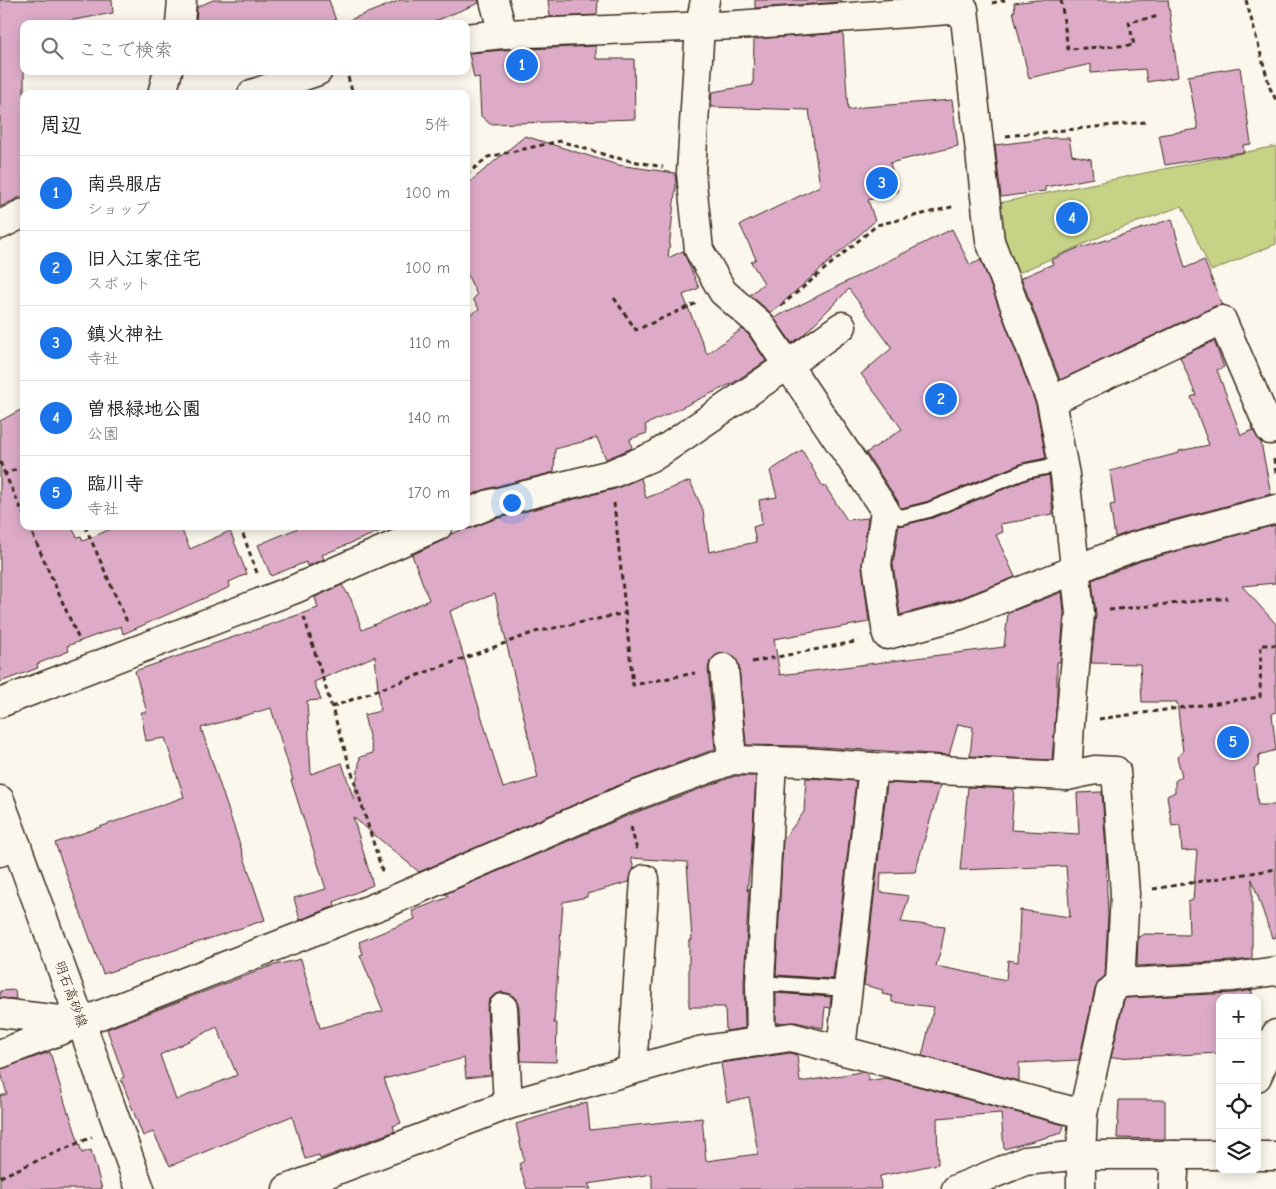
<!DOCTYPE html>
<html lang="ja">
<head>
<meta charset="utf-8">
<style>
	:root { --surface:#fff; --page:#f2f2f2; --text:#202124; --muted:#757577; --line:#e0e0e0; --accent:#1a73e8 }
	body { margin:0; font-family:"Comic Neue","Klee One",sans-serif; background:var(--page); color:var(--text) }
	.controls { position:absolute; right:15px; bottom:15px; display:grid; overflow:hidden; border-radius:10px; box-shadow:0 2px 12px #0003 }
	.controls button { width:45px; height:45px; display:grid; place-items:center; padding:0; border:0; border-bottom:1px solid var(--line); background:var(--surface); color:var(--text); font:25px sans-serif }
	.you { position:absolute; left:511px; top:502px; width:18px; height:18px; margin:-12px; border:4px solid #fff; border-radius:50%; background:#1a73e8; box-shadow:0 0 0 8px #1a73e833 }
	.badge { display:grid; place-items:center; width:32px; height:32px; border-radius:50%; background:var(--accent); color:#fff; font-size:16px; font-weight:700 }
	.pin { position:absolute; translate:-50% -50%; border:2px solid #fff; box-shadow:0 1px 5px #0006 }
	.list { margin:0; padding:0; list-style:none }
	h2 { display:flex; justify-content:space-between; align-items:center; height:65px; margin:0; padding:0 20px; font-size:21px }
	h2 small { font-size:16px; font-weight:400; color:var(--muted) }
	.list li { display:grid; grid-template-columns:32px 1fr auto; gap:15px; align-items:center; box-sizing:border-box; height:75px; padding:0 20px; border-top:1px solid var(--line) }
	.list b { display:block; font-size:19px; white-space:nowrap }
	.list p { margin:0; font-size:16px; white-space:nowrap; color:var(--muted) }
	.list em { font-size:16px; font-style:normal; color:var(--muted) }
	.icon { flex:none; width:28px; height:28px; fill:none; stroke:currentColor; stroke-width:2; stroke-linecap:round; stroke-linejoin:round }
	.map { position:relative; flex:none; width:1276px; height:1189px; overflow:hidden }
	.search { position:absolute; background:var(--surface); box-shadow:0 2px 12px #0003; left:20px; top:20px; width:450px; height:55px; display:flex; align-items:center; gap:12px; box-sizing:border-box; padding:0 18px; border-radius:10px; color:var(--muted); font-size:19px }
	.panel { position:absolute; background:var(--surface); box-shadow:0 2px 12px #0003; left:20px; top:90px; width:450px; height:440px; border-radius:10px }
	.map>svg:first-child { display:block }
	.green { fill:#c6d286; stroke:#807e52 }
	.building { fill:#ddabc8; stroke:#3b2a1e; fill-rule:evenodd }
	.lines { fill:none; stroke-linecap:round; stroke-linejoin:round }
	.lane-casing { stroke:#3b2a1e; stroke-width:18 }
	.street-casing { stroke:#3b2a1e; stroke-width:31 }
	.secondary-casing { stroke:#3b2a1e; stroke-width:31 }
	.path { stroke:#3b2a1e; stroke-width:3; stroke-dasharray:5 4; stroke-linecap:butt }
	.lane { stroke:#fbf7ec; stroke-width:14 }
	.street { stroke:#fbf7ec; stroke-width:28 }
	.secondary { stroke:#fbf7ec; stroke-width:28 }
	.labels { text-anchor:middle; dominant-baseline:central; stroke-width:4; stroke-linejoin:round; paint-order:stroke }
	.street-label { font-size:14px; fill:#3b2a1e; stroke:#fbf7ec }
</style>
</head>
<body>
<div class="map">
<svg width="1276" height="1189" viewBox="0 0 1276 1189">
	<rect width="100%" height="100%" fill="#fbf7ec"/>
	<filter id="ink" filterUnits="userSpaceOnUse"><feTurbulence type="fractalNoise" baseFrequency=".02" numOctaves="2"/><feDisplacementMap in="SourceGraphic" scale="10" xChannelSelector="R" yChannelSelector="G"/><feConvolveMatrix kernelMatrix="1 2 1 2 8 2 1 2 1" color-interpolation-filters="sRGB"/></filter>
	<g filter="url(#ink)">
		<polygon class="green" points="1276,146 1276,244 1211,271 1182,206 1113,231 1014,275 997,238 994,204"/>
		<g class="building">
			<polygon points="0,0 112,0 113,13 51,24 24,24 24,195 0,207"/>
			<polygon points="213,0 329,0 337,24 196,24 197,7"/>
			<polygon points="401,0 479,0 479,3 428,24 345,24 344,22"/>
			<polygon points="548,0 598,0 597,15 550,17"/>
			<polygon points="755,0 841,0 841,2 755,8"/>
			<polygon points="1037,0 1168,0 1178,77 1147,82 1145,69 1091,73 1091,64 1029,78 1013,11 1015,11 1014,3"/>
			<polygon points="843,33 848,110 864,107 952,100 958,146 890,163 898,192 868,200 875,221 771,313 750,295 764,283 751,262 756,259 740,225 820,186 809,110 711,107 712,92 753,85 754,39"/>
			<polygon points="596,46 596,59 634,59 635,119 490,124 481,116 479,77 474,78 469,53 504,50"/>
			<polygon points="1240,67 1251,144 1243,145 1244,152 1165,165 1159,135 1198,129 1188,76"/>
			<polygon points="525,136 618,165 675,173 676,184 668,258 683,251 699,288 683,295 707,354 742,329 748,334 766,361 733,383 645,425 647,433 630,439 632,448 606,459 597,438 555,449 554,472 486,489 466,497 466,317 479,309 473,299 477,295 466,272 466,185"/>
			<polygon points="1054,138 1069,138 1072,155 1091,159 1093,178 1045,187 1045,191 1001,197 995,145"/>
			<polygon points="1172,219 1185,268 1204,260 1222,305 1215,306 1060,380 1021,278 1053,264 1051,260 1080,247 1081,248"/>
			<polygon points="952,229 970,265 981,260 1036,405 1046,458 1023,463 926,502 902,508 899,507 898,501 866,453 902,429 861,374 892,348 849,289 802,336 792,343 774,318"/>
			<polygon points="1214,341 1224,367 1217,370 1241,435 1253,430 1261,443 1271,494 1132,531 1115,537 1110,505 1115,504 1110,471 1179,453 1179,451 1209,445 1191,397 1196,395 1180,357"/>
			<polygon points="24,408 24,526 71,526 77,537 81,536 83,541 118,526 180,526 190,549 230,531 247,574 229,582 230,587 123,634 121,626 67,646 69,651 37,664 38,668 0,682 0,421"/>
			<path d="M802 450 823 487 825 486 847 520 868 518 862 566 869 622 774 639 780 675 1004 647 1008 613 1062 592 1064 613 1060 662H1057V698L1052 760 970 756 973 727 958 724 949 755 804 746 746 745 739 666 736 659 731 654 722 653 715 656 710 661 708 669 715 749 617 786 419 872 353 817 373 885 334 902 335 906 300 920 294 898 326 889 291 780H293L271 708 201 728 265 920 103 974 55 843 184 797 165 738 146 741 141 712H147L135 671 318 608 315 597 342 585 351 599 362 630 429 600 412 555 444 540 451 534 464 529 472 528 495 519 615 489 641 478 646 498 690 481 703 510 709 552 756 542 753 527 762 524 759 500 777 497 770 471ZM495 594 538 778 503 788 450 611ZM375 656 380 711 364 715 373 753 360 757 354 800 342 763 311 774 307 701 321 700 314 682Z"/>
			<polygon points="1049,475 1053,514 1025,519 1025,520 1000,524 1003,532 996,535 1015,577 955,600 900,615 893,564 899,525 932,518 1028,479"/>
			<polygon points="1275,525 1275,583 1242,586 1276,624 1276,712 1272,714 1276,750 1259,755 1258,766 1254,768 1258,805 1276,805 1276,937 1272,938 1252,879 1252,959 1232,961 1137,966 1138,937 1145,934 1189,935 1188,902 1193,900 1197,850 1182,851 1180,825 1172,826 1167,796 1175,792 1175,781 1182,776 1177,757 1183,752 1177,702 1142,702 1140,664 1091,663 1096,614 1092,580 1141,561"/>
			<polygon points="298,526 390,526 390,527 322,555 324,559 307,566 306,562 271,576 258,545 298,528"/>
			<path d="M735 776H756L751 858 747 891 749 888 744 982 745 1028 726 1031 725 1007H689V940H692L687 862 631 858 634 869 629 882 587 894V897L563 902 554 1023H557L556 1062 521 1061 519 1007 516 999 511 994 502 992 494 995 489 1000 487 1008 491 1075 466 1078 464 1058 384 1079 401 1123 393 1126 395 1131 320 1159 319 1155 305 1159 292 1116 170 1166 153 1132 143 1136 121 1079 124 1077 107 1029 271 966 301 959 320 1028 383 1011 360 955 363 954 359 942 415 919 412 911 449 897 445 894 629 815ZM217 1027 237 1075 176 1100 160 1055Z"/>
			<polygon points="806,778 856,781 833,979 776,975 783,840 804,812"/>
			<polygon points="887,783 940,786 915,872 881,873 880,892 909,896 901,922 945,927 941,949 936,966 1006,980 1008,960 1018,962 1020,910 1070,917 1066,866 960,870 968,787 1014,789 1011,830 1079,834 1077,793 1102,792 1107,867 1106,868 1108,915 1105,976 1099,981 1095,989 1079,1060 1019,1063 1019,1081 922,1056 934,1007 892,1002 892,996 882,994 883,990 864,985"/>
			<polygon points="15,990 16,999 0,998 0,991"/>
			<polygon points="1252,990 1252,998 1220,998 1220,1053 1111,1058 1124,1000 1126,998 1234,993"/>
			<polygon points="776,993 831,997 830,1008 825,1007 823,1028 795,1022 776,1023"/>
			<polygon points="50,1052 68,1113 69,1112 82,1153 91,1150 102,1189 0,1189 0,1096 7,1094 0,1069"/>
			<polygon points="790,1053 797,1055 800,1082 861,1072 868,1073 868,1081 886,1078 1064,1125 1062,1133 1004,1149 1001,1113 937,1118 938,1164 880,1176 881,1189 652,1189 652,1174 588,1184 591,1189 527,1189 519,1164 524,1161 516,1124 587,1102 590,1130 702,1118 706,1161 758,1154 749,1097 727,1102 721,1063"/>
			<polygon points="1119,1100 1165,1100 1165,1139 1117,1138"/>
		</g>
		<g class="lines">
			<g class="lane-casing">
				<g id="lane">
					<polyline points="885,510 901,517 929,510 1026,471 1062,464"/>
					<polyline points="760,983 848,989"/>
				</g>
			</g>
			<g class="street-casing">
				<g id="street">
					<polyline points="494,0 503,34"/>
					<polyline points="705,0 700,26 691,173 699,250 723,292 760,324 885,510 877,564 887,635 960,615 1136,546 1276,509"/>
					<polyline points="180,24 182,0"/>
					<polyline points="466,38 503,34 736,25 964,9 990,241 1051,401 1065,475 1080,613 1070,723 1067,776 1095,770 1116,771 1125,894 1120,983"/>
					<polyline points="162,94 168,71"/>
					<polyline points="252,94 318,71"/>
					<polyline points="0,225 24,213"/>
					<polyline points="1051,401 1222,320 1270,430"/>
					<polyline points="466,514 490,504 611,474 656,455 788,365 842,326"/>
					<polyline points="724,668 732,760"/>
					<polyline points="0,703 295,589 438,526"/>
					<polyline points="0,852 17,846"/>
					<polyline points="503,1008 508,1105"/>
					<polyline points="0,1013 78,1022"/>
					<polyline points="761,1042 760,983 772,761"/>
					<polyline points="841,1049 873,767"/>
					<polyline points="0,1054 391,901 623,800 732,760 804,762 873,767 1067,776"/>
					<polyline points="632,1070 645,879"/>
					<polyline points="1257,1077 1276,1034"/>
					<polyline points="1220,1155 1081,1155 1083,1114 1110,992 1120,983 1233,977 1276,971"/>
					<polyline points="1257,1156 1276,1156"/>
					<polyline points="287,1189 508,1105 703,1050 791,1037 1083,1114"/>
					<polyline points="956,1189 1025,1161 1081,1155 1081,1189"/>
					<polyline points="1173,1189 1175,1155"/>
				</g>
			</g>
			<g class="secondary-casing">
				<polyline id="secondary" points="0,800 81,1022 140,1189"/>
			</g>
			<g class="path">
				<polyline points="1061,0 1068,49 1134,45 1129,22 1160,16"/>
				<polyline points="1246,0 1270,88 1276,100"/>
				<polyline points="992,3 1005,0"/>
				<polyline points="348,77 353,94"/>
				<polyline points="1006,136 1145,122"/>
				<polyline points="466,175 488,157 560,141 612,157 663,167"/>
				<polyline points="614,298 636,330 697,303"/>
				<polyline points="781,306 877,225 956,206"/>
				<polyline points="1274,459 1276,474"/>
				<polyline points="0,462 5,474"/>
				<polyline points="24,466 5,474 24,515"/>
				<polyline points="614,503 633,685 695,673"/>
				<polyline points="29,526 80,642"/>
				<polyline points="85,526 128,624"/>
				<polyline points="240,526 257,573"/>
				<polyline points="1109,610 1228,598"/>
				<polyline points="304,617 383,874"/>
				<polyline points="752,662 859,641"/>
				<polyline points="332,707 535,632 626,613"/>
				<polyline points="1099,719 1260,697 1261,645 1276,645"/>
				<polyline points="631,827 637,850"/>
				<polyline points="1153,889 1276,869"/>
				<polyline points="0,1177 92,1137"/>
			</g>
			<use href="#lane" class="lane"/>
			<use href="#street" class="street"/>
			<use href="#secondary" class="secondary"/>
		</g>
	</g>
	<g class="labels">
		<g class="street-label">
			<text transform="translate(71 994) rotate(70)">明石高砂線</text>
		</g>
	</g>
</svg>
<div class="controls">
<button>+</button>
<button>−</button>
<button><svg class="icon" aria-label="locate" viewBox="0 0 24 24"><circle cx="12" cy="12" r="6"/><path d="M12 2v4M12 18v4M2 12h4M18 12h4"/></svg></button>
<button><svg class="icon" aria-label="layers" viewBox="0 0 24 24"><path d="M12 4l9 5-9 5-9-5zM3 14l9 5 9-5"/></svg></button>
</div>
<div class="you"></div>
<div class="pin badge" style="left:522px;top:65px">1</div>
<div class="pin badge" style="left:941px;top:399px">2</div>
<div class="pin badge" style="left:882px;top:183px">3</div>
<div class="pin badge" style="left:1072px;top:218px">4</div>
<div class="pin badge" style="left:1233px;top:742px">5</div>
<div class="search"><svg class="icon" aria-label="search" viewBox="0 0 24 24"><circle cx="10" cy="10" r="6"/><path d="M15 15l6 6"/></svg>ここで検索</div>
<section class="panel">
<h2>周辺<small>5件</small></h2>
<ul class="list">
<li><span class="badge">1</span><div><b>南呉服店</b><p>ショップ</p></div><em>100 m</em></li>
<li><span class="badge">2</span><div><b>旧入江家住宅</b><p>スポット</p></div><em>100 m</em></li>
<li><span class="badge">3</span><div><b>鎮火神社</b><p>寺社</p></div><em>110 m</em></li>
<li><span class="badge">4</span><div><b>曽根緑地公園</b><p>公園</p></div><em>140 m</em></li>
<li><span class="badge">5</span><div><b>臨川寺</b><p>寺社</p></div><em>170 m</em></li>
</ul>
</section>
</div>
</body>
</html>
